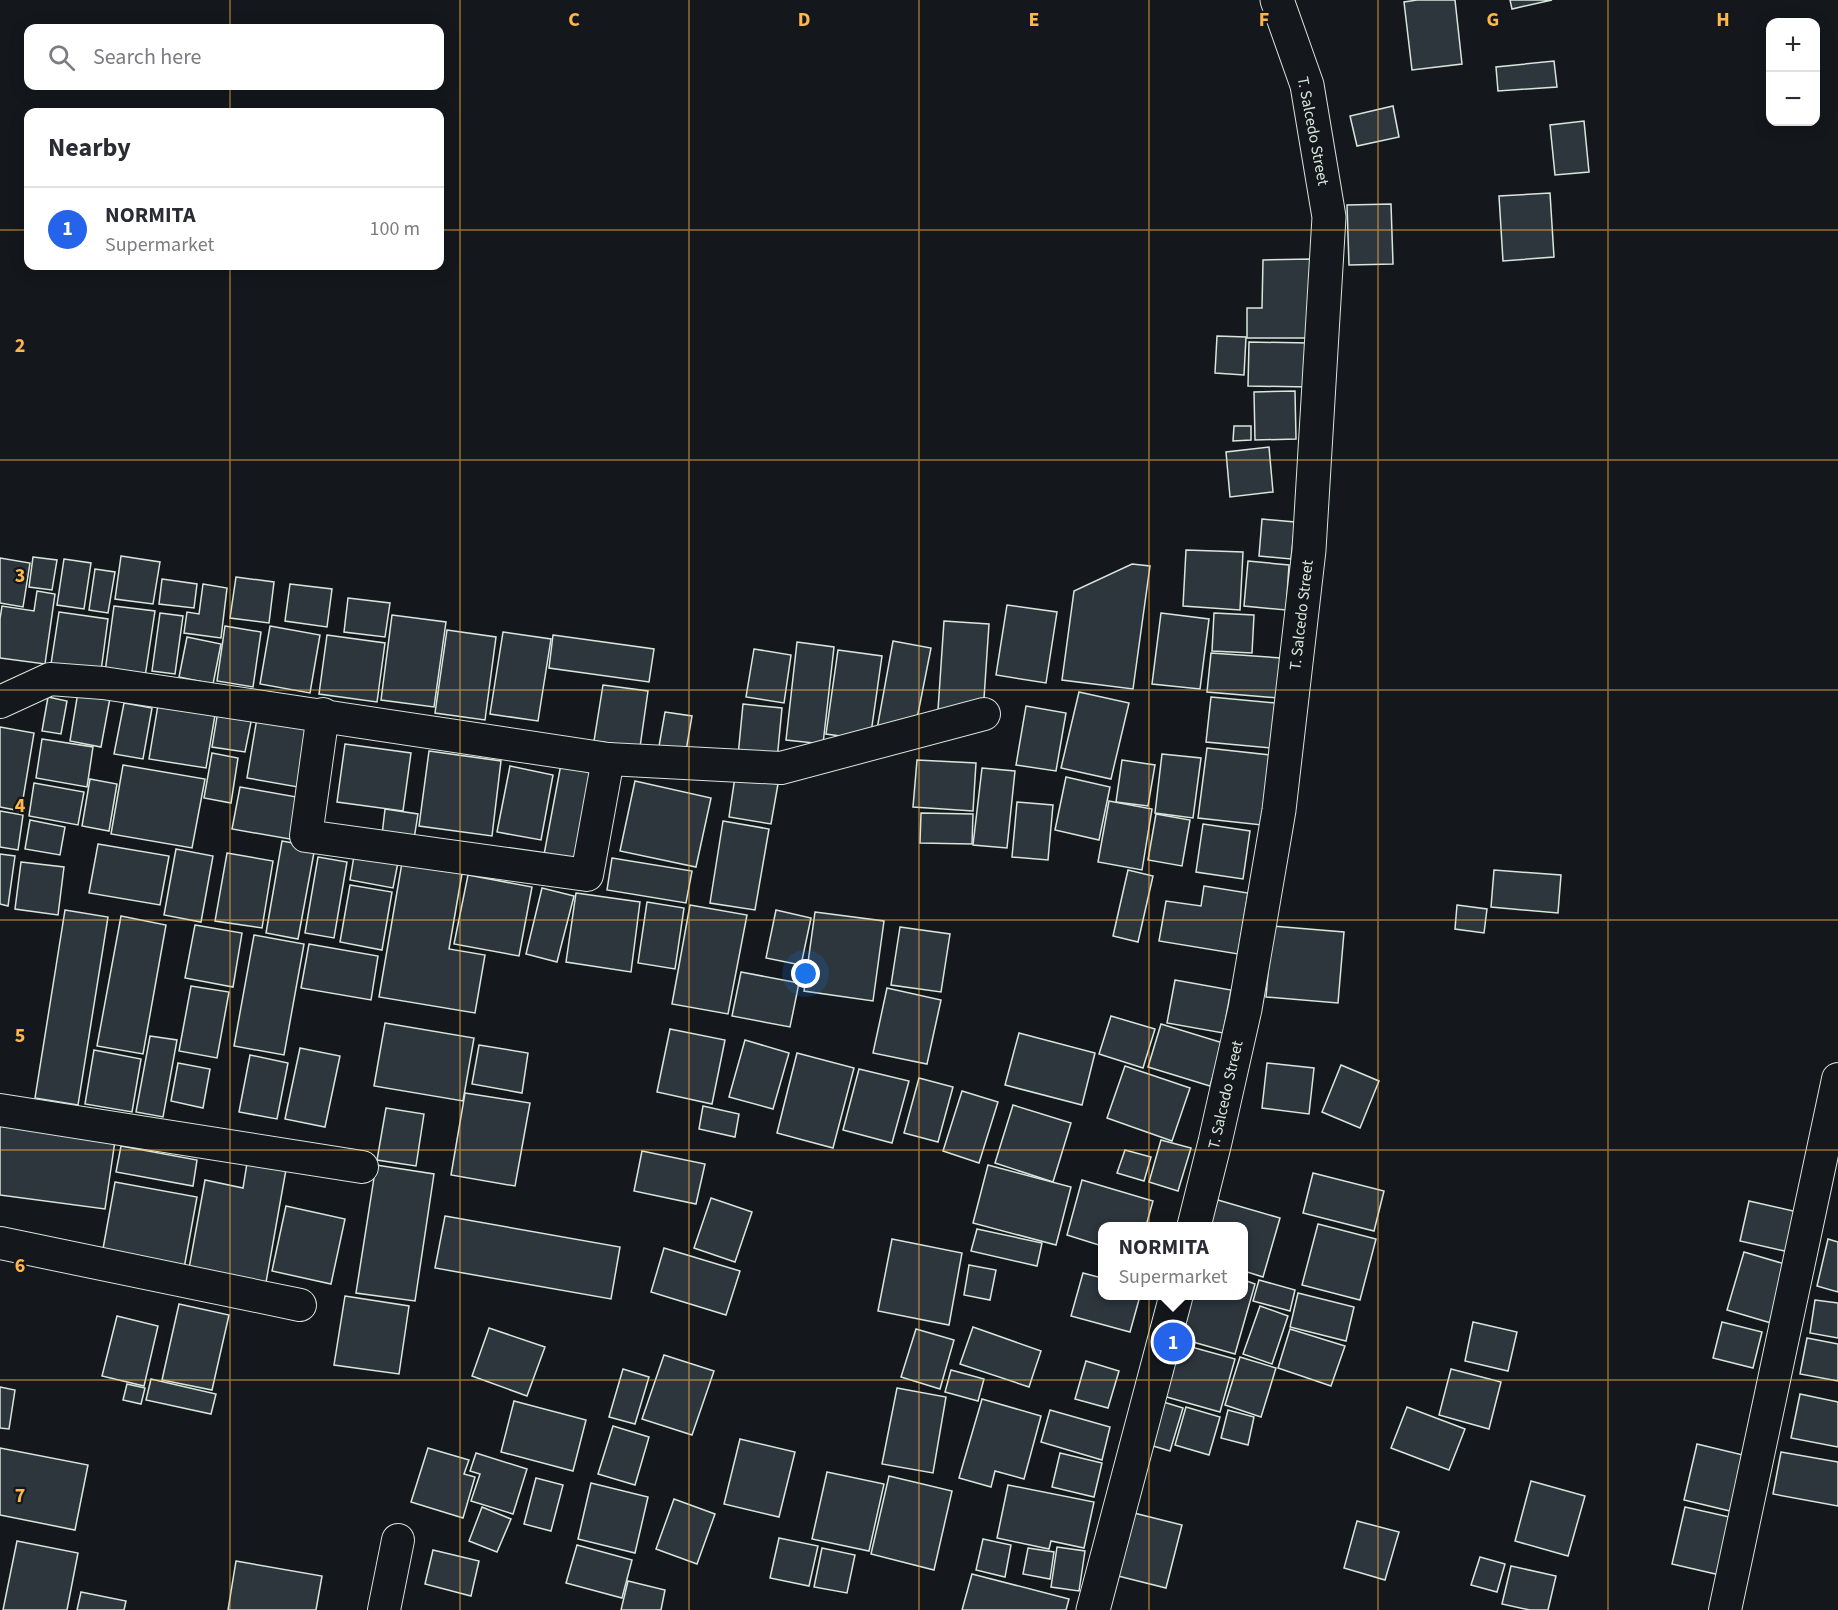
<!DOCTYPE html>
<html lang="en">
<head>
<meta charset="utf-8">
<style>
	:root { --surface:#fff; --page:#f2f2f3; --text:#2b2b33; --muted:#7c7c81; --line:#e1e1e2; --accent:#2563eb }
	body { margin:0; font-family:"Source Sans 3",sans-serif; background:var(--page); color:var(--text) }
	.controls { position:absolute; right:18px; top:18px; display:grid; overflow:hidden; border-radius:12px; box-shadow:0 3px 15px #0003 }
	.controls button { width:54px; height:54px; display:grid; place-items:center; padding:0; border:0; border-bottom:2px solid var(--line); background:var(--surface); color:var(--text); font:30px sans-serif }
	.you { position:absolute; left:806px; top:974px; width:21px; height:21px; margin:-15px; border:4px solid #fff; border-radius:50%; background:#1a73e8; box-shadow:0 0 0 9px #1a73e833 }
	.badge { display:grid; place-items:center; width:39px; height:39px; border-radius:50%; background:var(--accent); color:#fff; font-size:20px; font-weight:700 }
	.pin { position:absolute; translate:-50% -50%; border:3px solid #fff; box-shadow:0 2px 6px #0006 }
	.popup { position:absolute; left:1098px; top:1222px; width:150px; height:78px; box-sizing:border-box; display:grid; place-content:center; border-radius:12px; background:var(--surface); filter:drop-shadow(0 2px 4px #0005); font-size:20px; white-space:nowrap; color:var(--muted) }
	.popup b { font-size:22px; color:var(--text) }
	.popup::after { content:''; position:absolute; left:50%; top:100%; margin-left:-12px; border:12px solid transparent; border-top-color:var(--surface) }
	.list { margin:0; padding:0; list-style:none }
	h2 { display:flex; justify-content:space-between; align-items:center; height:78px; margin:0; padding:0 24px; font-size:26px }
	h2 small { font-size:20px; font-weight:400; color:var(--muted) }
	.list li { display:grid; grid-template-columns:39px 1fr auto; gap:18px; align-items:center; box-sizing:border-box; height:84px; padding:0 24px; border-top:2px solid var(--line) }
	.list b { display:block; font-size:22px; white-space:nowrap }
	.list p { margin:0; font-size:20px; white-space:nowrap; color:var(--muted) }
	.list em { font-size:20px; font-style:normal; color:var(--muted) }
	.icon { flex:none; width:33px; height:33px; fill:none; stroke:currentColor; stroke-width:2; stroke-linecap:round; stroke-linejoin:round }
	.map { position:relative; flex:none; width:1838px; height:1610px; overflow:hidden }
	.search { position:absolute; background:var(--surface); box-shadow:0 3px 15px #0003; left:24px; top:24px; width:420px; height:66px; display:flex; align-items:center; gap:15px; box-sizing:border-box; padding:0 21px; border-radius:12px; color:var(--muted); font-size:22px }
	.panel { position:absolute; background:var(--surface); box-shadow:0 3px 15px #0003; left:24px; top:108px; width:420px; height:162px; border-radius:12px }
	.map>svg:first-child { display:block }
	.building { fill:#2c363c; stroke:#d8e6dc; stroke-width:1.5 }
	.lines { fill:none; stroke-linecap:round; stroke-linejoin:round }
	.minor-casing { stroke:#d8e6dc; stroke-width:34 }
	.tertiary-casing { stroke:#d8e6dc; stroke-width:35 }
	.minor { stroke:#14181c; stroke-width:32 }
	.tertiary { stroke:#14181c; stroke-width:33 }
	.grid { fill:none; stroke:#ffb74d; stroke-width:1.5; stroke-opacity:0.55 }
	.labels { text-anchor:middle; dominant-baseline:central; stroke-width:4.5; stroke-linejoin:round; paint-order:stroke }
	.street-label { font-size:16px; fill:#d8e6dc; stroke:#14181c }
	.grid-label { font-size:20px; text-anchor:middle; font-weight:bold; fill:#ffb74d; stroke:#14181c; stroke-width:4.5; stroke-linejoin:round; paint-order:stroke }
</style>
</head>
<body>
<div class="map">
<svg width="1838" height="1610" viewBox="0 0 1838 1610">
	<rect width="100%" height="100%" fill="#14181c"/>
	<g class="building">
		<polygon points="1417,0 1455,0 1462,64 1412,70 1404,2"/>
		<polygon points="1510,0 1552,0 1512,9"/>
		<polygon points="1554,61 1557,87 1498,91 1496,67"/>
		<polygon points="1393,106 1399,137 1357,146 1350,116"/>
		<polygon points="1584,121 1589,172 1555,175 1550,125"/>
		<polygon points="1550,193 1554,257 1503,261 1499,196"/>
		<polygon points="1391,204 1393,264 1349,265 1347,205"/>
		<polygon points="1312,259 1312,338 1247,338 1247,308 1262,308 1263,260"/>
		<polygon points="1217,336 1246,337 1244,375 1215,373"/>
		<polygon points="1249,342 1309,343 1308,387 1248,386"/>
		<polygon points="1295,391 1296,439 1255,440 1254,392"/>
		<polygon points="1234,426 1251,426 1251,440 1233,441"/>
		<polygon points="1269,447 1273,492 1230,497 1226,452"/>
		<polygon points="1262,519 1295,522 1291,559 1259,556"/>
		<polygon points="1186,550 1243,552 1240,610 1183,606"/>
		<polygon points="121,556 160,562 153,604 115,599"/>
		<polygon points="33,557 57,560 52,590 29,587"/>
		<polygon points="0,558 30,563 23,607 0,603"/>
		<polygon points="64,559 91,563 84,609 57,605"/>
		<polygon points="1248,561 1289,565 1286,610 1244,606"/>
		<polygon points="1132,564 1150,566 1133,689 1062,680 1074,591"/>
		<polygon points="95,569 115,572 108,613 89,610"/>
		<polygon points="236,577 274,582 269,623 230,618"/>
		<polygon points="162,579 197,584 194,608 159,604"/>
		<polygon points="203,584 227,588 221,638 184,633 187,612 199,614"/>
		<polygon points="290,584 332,589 327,627 285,621"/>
		<polygon points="37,591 55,594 45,664 0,658 0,619 2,606 34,611"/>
		<polygon points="348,598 390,603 385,637 344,632"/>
		<polygon points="1007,605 1057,612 1046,683 996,675"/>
		<polygon points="114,606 155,611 145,677 105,672"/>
		<polygon points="59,612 108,619 101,671 51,664"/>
		<polygon points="160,613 183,616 175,674 152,671"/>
		<polygon points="1161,613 1209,619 1200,689 1152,684"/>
		<polygon points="1214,613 1254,615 1252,653 1212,651"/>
		<polygon points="392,615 446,622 434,707 381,700"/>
		<polygon points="944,621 989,624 983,713 938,710"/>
		<polygon points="225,626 261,632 253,687 217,681"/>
		<polygon points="270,626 320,635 310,693 260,684"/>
		<polygon points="447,630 496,637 485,720 435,713"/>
		<polygon points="503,632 551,639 538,721 490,714"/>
		<polygon points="327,635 385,643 377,702 319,694"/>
		<polygon points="553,635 654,649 649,682 549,668"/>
		<polygon points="187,637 221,644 213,684 179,677"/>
		<polygon points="893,641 931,648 915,729 875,740"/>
		<polygon points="797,642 834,647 823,744 786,740"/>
		<polygon points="754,649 791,655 784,703 746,697"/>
		<polygon points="838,650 882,656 870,740 826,734"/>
		<polygon points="1211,653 1281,658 1278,698 1207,692"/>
		<polygon points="603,685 648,691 640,747 594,741"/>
		<polygon points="78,692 110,698 101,747 70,741"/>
		<polygon points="1079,692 1129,703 1111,779 1061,768"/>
		<polygon points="48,697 67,701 61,734 42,731"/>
		<polygon points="1211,697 1276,703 1271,748 1206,742"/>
		<polygon points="124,703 152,708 143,759 114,754"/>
		<polygon points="743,704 782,708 777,760 738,756"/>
		<polygon points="158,705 215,715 206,768 149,759"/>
		<polygon points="1026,706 1066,713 1056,771 1016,765"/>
		<polygon points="218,711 252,717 245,752 212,747"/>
		<polygon points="665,712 692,716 685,757 658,752"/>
		<polygon points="257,718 320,728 309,789 247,778"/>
		<polygon points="0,727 34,733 21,811 0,807"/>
		<polygon points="42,739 93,747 87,787 36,778"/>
		<polygon points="345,744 411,753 403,811 337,802"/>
		<polygon points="1207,748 1270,755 1262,825 1198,818"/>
		<polygon points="429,751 501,761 492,836 419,826"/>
		<polygon points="212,753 238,758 231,803 204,798"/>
		<polygon points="1162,754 1201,758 1193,818 1155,813"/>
		<polygon points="917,760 976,763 973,811 913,807"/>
		<polygon points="1122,760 1155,765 1148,806 1116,802"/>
		<polygon points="561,764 600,771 582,867 543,860"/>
		<polygon points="123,765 205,779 192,848 111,834"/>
		<polygon points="510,766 553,775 541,840 497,832"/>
		<polygon points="982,768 1015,771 1007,848 973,845"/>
		<polygon points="735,777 778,784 771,824 729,817"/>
		<polygon points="1066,777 1110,787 1099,840 1055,830"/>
		<polygon points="90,779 117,784 109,831 82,826"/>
		<polygon points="635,781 711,798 696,867 620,851"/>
		<polygon points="34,783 84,792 78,825 29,816"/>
		<polygon points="240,787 308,799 301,841 232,829"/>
		<polygon points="1109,801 1152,809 1142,870 1098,862"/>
		<polygon points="1017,802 1053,805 1048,860 1012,857"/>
		<polygon points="385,809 418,814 414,839 382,835"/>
		<polygon points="0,811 23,815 18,850 0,847"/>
		<polygon points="921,813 973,814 972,844 920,843"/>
		<polygon points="1156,814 1190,820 1182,866 1148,860"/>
		<polygon points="30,820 65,827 60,855 25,849"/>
		<polygon points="723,821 769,829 755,910 710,903"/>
		<polygon points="1203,824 1250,831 1243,879 1196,872"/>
		<polygon points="282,841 315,847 298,939 266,933"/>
		<polygon points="98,844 169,856 160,905 89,893"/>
		<polygon points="356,844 400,852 393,888 350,880"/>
		<polygon points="176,849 213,856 201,922 164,915"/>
		<polygon points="404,851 464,862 449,949 485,955 475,1013 379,997"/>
		<polygon points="227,853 273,861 262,928 215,921"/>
		<polygon points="0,854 15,856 8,906 0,904"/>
		<polygon points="318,857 347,862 334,938 305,933"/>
		<polygon points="612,858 692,871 686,903 607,890"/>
		<polygon points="21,862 64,867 58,915 15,909"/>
		<polygon points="1128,870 1153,876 1138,942 1113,936"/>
		<polygon points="1494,870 1561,875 1558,913 1491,907"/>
		<polygon points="468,875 532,887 519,956 454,944"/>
		<polygon points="350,885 392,892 382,950 340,942"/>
		<polygon points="1204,886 1248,893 1238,954 1159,941 1166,901 1201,906"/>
		<polygon points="542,888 574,896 557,962 526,954"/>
		<polygon points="576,893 640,902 631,972 566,962"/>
		<polygon points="647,902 684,908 675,969 638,963"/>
		<polygon points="690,905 747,915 728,1014 672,1004"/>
		<polygon points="1457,905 1487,909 1484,933 1455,929"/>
		<polygon points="65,910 108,917 78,1105 35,1098"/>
		<polygon points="776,910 811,918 801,965 766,958"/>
		<polygon points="815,912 884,921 873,1001 804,991"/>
		<polygon points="121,916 166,925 143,1054 97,1046"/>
		<polygon points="195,925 242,933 233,987 185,978"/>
		<polygon points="1272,926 1344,932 1338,1003 1266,997"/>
		<polygon points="900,927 950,934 941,992 891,985"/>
		<polygon points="254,935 304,944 284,1055 234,1046"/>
		<polygon points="309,944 378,956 371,1000 301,988"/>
		<polygon points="741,972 799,983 790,1027 732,1016"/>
		<polygon points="1175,980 1231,990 1223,1033 1167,1023"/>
		<polygon points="191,986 229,992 217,1058 179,1051"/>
		<polygon points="887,988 941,1000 927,1064 873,1053"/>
		<polygon points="1111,1016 1155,1029 1143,1068 1099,1054"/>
		<polygon points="385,1023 474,1038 463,1101 374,1086"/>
		<polygon points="1161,1024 1223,1043 1210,1086 1148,1067"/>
		<polygon points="670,1029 725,1040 712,1104 657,1092"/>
		<polygon points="1019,1033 1095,1053 1082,1105 1005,1085"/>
		<polygon points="150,1036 177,1040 163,1117 136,1112"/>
		<polygon points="745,1040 789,1053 773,1109 729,1097"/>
		<polygon points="479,1045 528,1053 522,1093 472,1084"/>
		<polygon points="300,1048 340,1056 325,1127 285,1119"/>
		<polygon points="94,1050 141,1059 132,1112 85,1104"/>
		<polygon points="797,1053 854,1068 833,1148 777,1133"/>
		<polygon points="250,1055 288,1063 277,1119 239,1112"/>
		<polygon points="178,1063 210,1069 203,1108 171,1101"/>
		<polygon points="1267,1063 1314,1068 1309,1114 1262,1108"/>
		<polygon points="1341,1065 1379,1081 1360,1128 1322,1112"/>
		<polygon points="1125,1066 1190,1088 1172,1141 1107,1118"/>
		<polygon points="859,1069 909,1081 892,1143 843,1130"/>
		<polygon points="919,1078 953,1087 938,1142 904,1133"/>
		<polygon points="962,1091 998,1102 979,1163 943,1151"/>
		<polygon points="465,1093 530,1103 515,1186 451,1175"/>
		<polygon points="1013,1105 1071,1123 1053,1182 995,1163"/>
		<polygon points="703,1106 739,1114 735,1137 699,1129"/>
		<polygon points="386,1108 424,1114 416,1166 377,1160"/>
		<polygon points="0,1118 116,1134 105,1209 0,1195"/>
		<polygon points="1161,1140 1191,1148 1178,1191 1149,1182"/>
		<polygon points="121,1146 197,1160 193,1186 116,1172"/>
		<polygon points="1125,1150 1151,1157 1144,1181 1117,1173"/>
		<polygon points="642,1151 705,1164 696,1204 634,1191"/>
		<polygon points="248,1157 287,1164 265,1288 188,1274 205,1180 243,1188"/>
		<polygon points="376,1165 434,1174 415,1301 356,1293"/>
		<polygon points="988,1165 1071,1187 1056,1245 973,1223"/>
		<polygon points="1313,1173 1384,1191 1374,1231 1303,1213"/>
		<polygon points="1082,1180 1153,1201 1146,1226 1102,1226 1102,1246 1067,1235"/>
		<polygon points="115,1182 197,1197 183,1274 101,1260"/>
		<polygon points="711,1198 752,1212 735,1262 694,1248"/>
		<polygon points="1211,1198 1280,1218 1263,1277 1244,1271 1244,1226 1203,1226"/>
		<polygon points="1749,1201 1802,1213 1793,1253 1740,1241"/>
		<polygon points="286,1206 345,1219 331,1284 272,1271"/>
		<polygon points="445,1216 620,1247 611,1299 435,1268"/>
		<polygon points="1318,1224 1376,1239 1360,1300 1302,1285"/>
		<polygon points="977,1229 1042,1243 1037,1266 971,1251"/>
		<polygon points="892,1239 962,1253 949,1325 878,1311"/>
		<polygon points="1828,1239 1838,1242 1838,1292 1817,1286"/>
		<polygon points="664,1248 740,1271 726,1315 651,1292"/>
		<polygon points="1744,1252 1788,1265 1771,1323 1727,1310"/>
		<polygon points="969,1265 996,1270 990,1300 964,1295"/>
		<polygon points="1083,1273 1102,1278 1102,1296 1140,1296 1130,1332 1071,1316"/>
		<polygon points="1244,1280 1255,1284 1235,1354 1172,1336 1184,1296 1244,1296"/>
		<polygon points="1259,1280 1295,1290 1290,1311 1253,1301"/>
		<polygon points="1298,1293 1354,1307 1346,1341 1290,1327"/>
		<polygon points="345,1296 409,1306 399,1374 334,1365"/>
		<polygon points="1815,1300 1838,1303 1838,1338 1810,1333"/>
		<polygon points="179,1304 229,1315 212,1390 162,1380"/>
		<polygon points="1260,1306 1288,1316 1272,1364 1243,1354"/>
		<polygon points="117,1316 158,1326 144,1386 102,1376"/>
		<polygon points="1473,1322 1517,1332 1508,1371 1465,1361"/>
		<polygon points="1722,1322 1762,1332 1753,1368 1713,1358"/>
		<polygon points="973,1327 1041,1351 1029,1387 960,1364"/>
		<polygon points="489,1328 545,1347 527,1396 472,1376"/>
		<polygon points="916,1329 954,1340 940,1389 901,1377"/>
		<polygon points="1290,1329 1345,1346 1331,1386 1278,1368"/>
		<polygon points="1807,1338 1838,1344 1838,1381 1800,1374"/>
		<polygon points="1177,1343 1235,1359 1220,1412 1163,1396"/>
		<polygon points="664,1355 714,1371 692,1435 642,1419"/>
		<polygon points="1240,1357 1276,1368 1261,1417 1225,1405"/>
		<polygon points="1086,1361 1119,1371 1108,1408 1075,1399"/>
		<polygon points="623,1369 649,1377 635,1424 609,1417"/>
		<polygon points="1451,1369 1501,1382 1489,1429 1439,1415"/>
		<polygon points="951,1370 984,1379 978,1401 945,1392"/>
		<polygon points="151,1379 216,1394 211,1414 146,1400"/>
		<polygon points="127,1384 145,1388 141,1404 123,1400"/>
		<polygon points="0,1387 15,1390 9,1429 0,1428"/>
		<polygon points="897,1388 946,1397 933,1473 882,1464"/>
		<polygon points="1800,1394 1838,1402 1838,1447 1791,1438"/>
		<polygon points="982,1399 1041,1416 1024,1479 995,1471 991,1487 959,1478"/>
		<polygon points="1157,1400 1183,1408 1170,1451 1143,1443"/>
		<polygon points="514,1401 586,1420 573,1471 501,1452"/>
		<polygon points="1186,1407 1220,1417 1209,1455 1175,1445"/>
		<polygon points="1407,1407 1465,1429 1449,1470 1391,1448"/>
		<polygon points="1050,1410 1110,1427 1102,1460 1041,1442"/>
		<polygon points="1228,1410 1254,1417 1248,1445 1221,1438"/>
		<polygon points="613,1426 649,1437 635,1485 598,1474"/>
		<polygon points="740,1439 795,1452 779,1517 724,1504"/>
		<polygon points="1697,1444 1743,1455 1730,1511 1684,1500"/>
		<polygon points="0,1448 88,1465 75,1530 0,1515"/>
		<polygon points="428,1448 469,1460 464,1474 475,1477 463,1518 411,1502"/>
		<polygon points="1781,1452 1838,1462 1838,1506 1773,1494"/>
		<polygon points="476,1453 527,1469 513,1514 471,1501 480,1474 470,1471"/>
		<polygon points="1060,1453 1102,1463 1094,1497 1052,1487"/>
		<polygon points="827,1472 884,1484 869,1551 812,1539"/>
		<polygon points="889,1476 952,1491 934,1570 871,1554"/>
		<polygon points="536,1478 563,1485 551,1531 524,1524"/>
		<polygon points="1531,1481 1585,1496 1568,1556 1515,1541"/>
		<polygon points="591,1483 648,1497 635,1553 578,1539"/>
		<polygon points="1008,1485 1094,1502 1084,1548 1051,1541 1049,1549 997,1538"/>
		<polygon points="674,1499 715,1514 697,1564 656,1549"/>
		<polygon points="482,1507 511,1519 497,1552 469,1541"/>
		<polygon points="1685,1507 1734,1518 1720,1575 1672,1564"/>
		<polygon points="1134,1513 1182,1525 1166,1588 1118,1576"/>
		<polygon points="1357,1521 1399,1532 1385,1580 1344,1568"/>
		<polygon points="779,1538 818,1546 809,1586 770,1578"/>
		<polygon points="983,1539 1011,1545 1005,1577 976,1570"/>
		<polygon points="17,1541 78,1553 67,1610 3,1610"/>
		<polygon points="577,1545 632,1560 622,1598 566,1583"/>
		<polygon points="1057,1547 1085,1551 1079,1591 1051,1587"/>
		<polygon points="822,1548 855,1555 847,1593 814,1587"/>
		<polygon points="1028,1548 1054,1552 1050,1579 1023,1574"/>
		<polygon points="433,1550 479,1561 471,1596 425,1584"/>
		<polygon points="1480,1557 1505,1564 1497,1592 1471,1585"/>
		<polygon points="236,1561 322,1576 316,1610 228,1610"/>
		<polygon points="1511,1566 1556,1576 1548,1610 1530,1610 1502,1604"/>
		<polygon points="972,1574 1069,1599 1066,1610 962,1610"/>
		<polygon points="628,1581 665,1590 661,1610 621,1610"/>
		<polygon points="81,1592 126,1601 124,1610 77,1610"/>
	</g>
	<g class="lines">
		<g class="minor-casing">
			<g id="minor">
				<polyline points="0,702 50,679 103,683 608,759 781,768 984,714"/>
				<polyline points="323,714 306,836 587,875 608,759"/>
				<polyline points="0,1110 362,1167"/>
				<polyline points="0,1243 300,1305"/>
				<polyline points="384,1610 398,1540"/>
				<polyline points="1725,1610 1838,1079"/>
			</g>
		</g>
		<g class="tertiary-casing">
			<g id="tertiary">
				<path id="s1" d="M1194 1226 1215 1142 1245 1009 1279 810 1309 550 1329 217 1307 85 1277 0"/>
				<polyline points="1093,1610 1176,1296"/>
			</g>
		</g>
		<use href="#minor" class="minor"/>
		<use href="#tertiary" class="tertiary"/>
	</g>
	<path class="grid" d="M230 0V28M460 0V1610M689 0V1610M919 0V1610M1149 0V1610M1378 0V1610M1608 0V1610M230 86V112M0 230H28M440 230H1838M230 266V1610M0 460H1838M0 690H1838M0 920H1838M0 1150H1838M0 1380H1838"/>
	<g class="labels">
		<g class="street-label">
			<text transform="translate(1313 131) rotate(79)">T. Salcedo Street</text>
			<text stroke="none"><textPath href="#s1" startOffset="621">T. Salcedo Street</textPath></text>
			<text stroke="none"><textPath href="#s1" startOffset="135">T. Salcedo Street</textPath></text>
		</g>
	</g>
	<g class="grid-label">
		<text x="574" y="26">C</text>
		<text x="804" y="26">D</text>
		<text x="1034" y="26">E</text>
		<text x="1264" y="26">F</text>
		<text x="1493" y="26">G</text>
		<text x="1723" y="26">H</text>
		<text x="20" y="352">2</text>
		<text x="20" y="582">3</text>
		<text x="20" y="812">4</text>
		<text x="20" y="1042">5</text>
		<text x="20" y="1272">6</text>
		<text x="20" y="1502">7</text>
	</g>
</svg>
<div class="controls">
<button>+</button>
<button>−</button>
</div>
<div class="you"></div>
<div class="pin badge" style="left:1173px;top:1342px">1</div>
<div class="popup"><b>NORMITA</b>Supermarket</div>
<div class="search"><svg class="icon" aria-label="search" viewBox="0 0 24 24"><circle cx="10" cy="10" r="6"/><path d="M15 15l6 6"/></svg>Search here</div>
<section class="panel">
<h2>Nearby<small></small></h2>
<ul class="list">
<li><span class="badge">1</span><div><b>NORMITA</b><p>Supermarket</p></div><em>100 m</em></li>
</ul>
</section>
</div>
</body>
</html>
